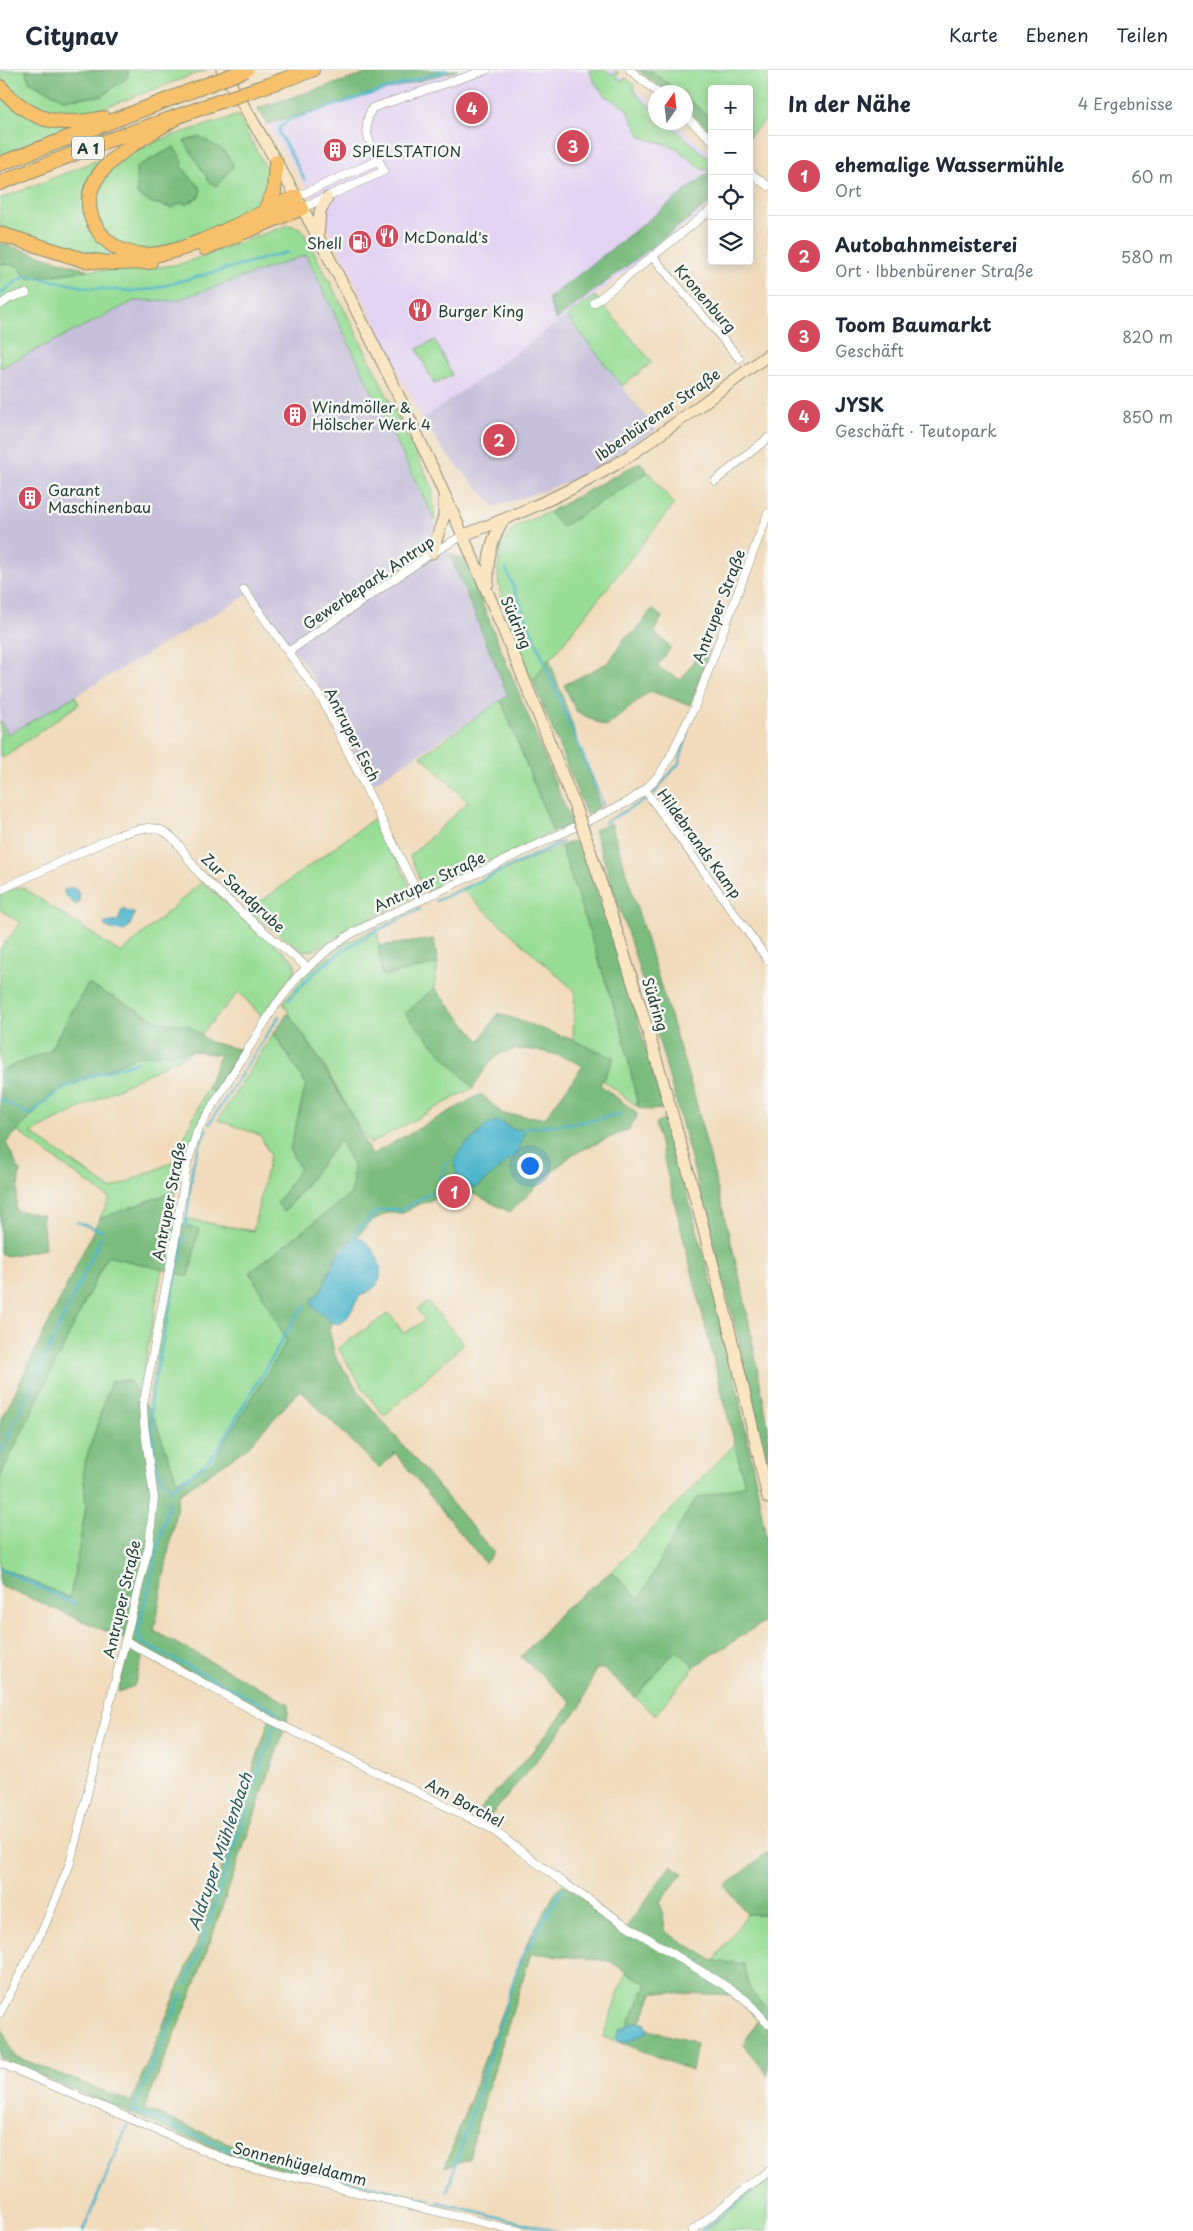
<!DOCTYPE html>
<html lang="de">
<head>
<meta charset="utf-8">
<style>
	:root { --surface:#fff; --page:#f6f6f7; --text:#1f2937; --muted:#747a83; --line:#e0e1e3; --accent:#d1495b }
	body { margin:0; font-family:"Playpen Sans",sans-serif; background:var(--page); color:var(--text) }
	.controls { position:absolute; right:15px; top:15px; display:grid; overflow:hidden; border-radius:5px; box-shadow:0 2px 12px #0003 }
	.controls button { width:45px; height:45px; display:grid; place-items:center; padding:0; border:0; border-bottom:1px solid var(--line); background:var(--surface); color:var(--text); font:25px sans-serif }
	.compass { position:absolute; left:648px; top:15px; width:45px; height:45px; border-radius:50%; background:var(--surface); box-shadow:0 2px 12px #0003; rotate:14deg }
	.you { position:absolute; left:529px; top:1095px; width:18px; height:18px; margin:-12px; border:4px solid #fff; border-radius:50%; background:#1a73e8; box-shadow:0 0 0 8px #1a73e833 }
	.badge { display:grid; place-items:center; width:32px; height:32px; border-radius:50%; background:var(--accent); color:#fff; font-size:16px; font-weight:700 }
	.pin { position:absolute; translate:-50% -50%; border:2px solid #fff; box-shadow:0 1px 5px #0006 }
	.list { margin:0; padding:0; list-style:none }
	h2 { display:flex; justify-content:space-between; align-items:center; height:65px; margin:0; padding:0 20px; font-size:21px }
	h2 small { font-size:16px; font-weight:400; color:var(--muted) }
	.list li { display:grid; grid-template-columns:32px 1fr auto; gap:15px; align-items:center; box-sizing:border-box; height:80px; padding:0 20px; border-top:1px solid var(--line) }
	.list b { display:block; font-size:19px; white-space:nowrap }
	.list p { margin:0; font-size:16px; white-space:nowrap; color:var(--muted) }
	.list em { font-size:16px; font-style:normal; color:var(--muted) }
	.icon { flex:none; width:28px; height:28px; fill:none; stroke:currentColor; stroke-width:2; stroke-linecap:round; stroke-linejoin:round }
	.map { position:relative; flex:none; width:768px; height:2161px; overflow:hidden }
	header { display:flex; align-items:center; gap:30px; box-sizing:border-box; height:70px; padding:0 25px; background:var(--surface); border-bottom:1px solid var(--line) }
	header strong { font-size:24px }
	nav { display:flex; gap:28px; margin-inline-start:auto; font-size:18px }
	main { display:flex }
	aside { flex:1; background:var(--surface) }
	.map>svg:first-child { display:block }
	.built { fill:#e3d3f2 }
	.industrial { fill:#c6c0da }
	.green { fill:#98dd95; stroke:#5c8d64; fill-rule:evenodd }
	.forest { fill:#7abc7e; stroke:#4c7c59; fill-rule:evenodd }
	.water { fill:#4eb6cc; stroke:#367a80 }
	.lines { fill:none; stroke-linecap:round; stroke-linejoin:round }
	.stream { stroke:#4eb6cc; stroke-width:2.5 }
	.street-casing { stroke:#888c78; stroke-width:9 }
	.secondary-casing { stroke:#888c78; stroke-width:13 }
	.highway-casing { stroke:#888c78; stroke-width:16 }
	.street { stroke:#fff; stroke-width:8 }
	.secondary { stroke:#fbe6c4; stroke-width:11 }
	.highway { stroke:#f6c16b; stroke-width:14 }
	.secondary-bridge-casing { stroke:#888c78; stroke-width:13; stroke-linecap:butt }
	.highway-bridge-casing { stroke:#888c78; stroke-width:16; stroke-linecap:butt }
	.secondary-bridge { stroke:#fbe6c4; stroke-width:11 }
	.highway-bridge { stroke:#f6c16b; stroke-width:14 }
	.labels { text-anchor:middle; dominant-baseline:central; stroke-width:5; stroke-linejoin:round; paint-order:stroke }
	.shield { fill:#f6f6f2; stroke:#60746d; stroke-width:1 }
	.shield-label { font-size:14px; font-weight:bold; fill:#1f3d34 }
	.poi-label { font-size:15px; fill:#1f3d34; stroke:#f6f6f2; text-anchor:start }
	.street-label { font-size:15px; fill:#1f3d34; stroke:#f6f6f2 }
	.water-label { font-size:16px; font-style:italic; fill:#2b5b5a; stroke:#f6f6f2 }
</style>
</head>
<body>
<header>
<strong>Citynav</strong>
<nav><a>Karte</a><a>Ebenen</a><a>Teilen</a></nav>
</header>
<main>
<div class="map">
<svg width="768" height="2161" viewBox="0 0 768 2161">
	<rect width="100%" height="100%" fill="#f6f6f2"/>
	<filter id="ink" filterUnits="userSpaceOnUse"><feTurbulence type="fractalNoise" baseFrequency=".02" numOctaves="2"/><feDisplacementMap in="SourceGraphic" scale="10" xChannelSelector="R" yChannelSelector="G"/><feConvolveMatrix kernelMatrix="1 2 1 2 8 2 1 2 1" color-interpolation-filters="sRGB"/></filter>
	<filter id="wash" filterUnits="userSpaceOnUse"><feTurbulence type="fractalNoise" baseFrequency=".0096" numOctaves="4" result="noise"/><feDisplacementMap in="SourceGraphic" scale="20" xChannelSelector="R" yChannelSelector="G"/><feGaussianBlur stdDeviation="1.12" result="paint"/><feColorMatrix in="noise" values="0 0 0 0 0 0 0 0 0 0 0 0 0 0 0 0 0 1.4 0 .05"/><feComposite in="paint" operator="in"/></filter>
	<g filter="url(#wash)">
		<rect width="100%" height="100%" fill="#f1dbbc"/>
		<polygon class="built" points="460,0 613,0 655,35 656,52 675,53 712,85 712,135 595,226 422,350 314,129 267,54"/>
		<g class="industrial">
			<polygon points="306,185 444,470 508,626 371,715 328,629 253,522 8,665 0,650 0,298 134,231 177,230"/>
			<polygon points="567,246 656,360 577,409 495,437 443,380 422,350"/>
		</g>
		<g class="green">
			<path d="M0 0H25L29 11 63 29 102 26 128 5V0H207C184 8 158 18 133 27 93 42 55 61 19 27 10 18 0 13 0 0Z"/>
			<path d="M589 0H606L612 5 616 1 619 3 616 7 622 11 626 8 635 16 633 18C638 28 647 34 655 41L656 52 668 53 709 89 712 95 709 100 702 99 675 77 641 67 626 38 606 26 595 13Z"/>
			<polygon points="650,0 768,0 768,48 749,67 749,19 712,19 712,49 686,28 686,22 678,22"/>
			<polygon points="0,23 69,57 0,86"/>
			<path d="M238 45 269 104 270 115 263 133C235 150 176 180 144 179 94 177 82 120 120 92 153 66 201 59 238 45ZM174 77 182 97 201 119 199 127 187 134 180 133 172 138 150 132 137 125 136 97Z"/>
			<polygon points="111,85 89,145 132,187 96,189 0,161 0,129"/>
			<polygon points="288,155 301,158 353,256 432,417 435,451 306,185 177,230 134,231 0,298 0,194 17,195 27,209 89,200 127,201 181,194"/>
			<polygon points="595,226 652,292 622,316 567,246"/>
			<polygon points="435,270 452,305 434,314 417,279"/>
			<path d="M648 402 674 434 533 611C516 571 478 500 511 461 516 454 539 447 549 442L562 457Z"/>
			<polygon points="75,626 79,634 2,688 0,685 0,650 8,665"/>
			<polygon points="501,630 553,762 425,822 410,786 468,732 421,686"/>
			<polygon points="376,747 415,826 347,861 314,880 302,881 248,841"/>
			<polygon points="561,776 623,964 638,1037 603,1010 614,988 573,970 575,921 461,819"/>
			<polygon points="202,812 293,890 296,899 262,947 239,922 200,965 188,955 162,953 88,914 49,981 0,1001 0,879 21,853 0,840 0,825 3,822 22,817 121,883"/>
			<path d="M377 858 382 906 438 894 434 918 406 944 473 1018 370 1074C353 1050 340 1023 325 997 312 975 294 956 283 932L309 901 350 871Z"/>
			<polygon points="274,963 306,1014 290,1080 300,1099 277,1133 285,1142 340,1070 353,1095 352,1123 250,1202 287,1271 212,1393 177,1411 155,1350 147,1338 172,1202 189,1206 198,1159 181,1155 182,1148 253,1161 270,1085 260,1065 218,1050"/>
			<path d="M193 981 31 1063 111 1119 173 1092 207 1018 214 1023C195 1058 185 1083 175 1121L99 1149 110 1129 17 1061 52 1024 138 986Z"/>
			<polygon points="107,1186 162,1199 139,1328 129,1311 111,1311 83,1399 86,1437 70,1528 0,1497 0,1407"/>
			<polygon points="428,1232 464,1274 384,1346 364,1320 338,1278 389,1243 404,1264 425,1250 417,1239"/>
			<polygon points="735,1374 745,1415 686,1444 639,1530 612,1501"/>
			<polygon points="676,1580 695,1596 655,1645 635,1627"/>
			<polygon points="747,1844 768,1844 768,1940 750,1920 744,1894 714,1891"/>
			<polygon points="626,1902 647,1914 620,1972 603,1967"/>
			<polygon points="768,2110 768,2159 760,2161 705,2161"/>
		</g>
		<g class="forest">
			<polygon points="25,0 128,0 128,7 102,26 63,29 29,11"/>
			<polygon points="378,0 458,0 267,54 258,38"/>
			<polygon points="638,0 650,0 678,22 667,22"/>
			<polygon points="686,28 712,49 712,62 686,39"/>
			<polygon points="200,67 224,81 233,94 232,98 217,116 210,113 184,71"/>
			<polygon points="174,77 183,91 182,97 201,119 199,127 187,134 180,133 173,138 150,132 137,125 136,97"/>
			<polygon points="712,100 712,131 556,250 548,229"/>
			<polygon points="0,174 3,174 89,200 27,209 17,195 0,194"/>
			<polygon points="640,392 648,402 562,457 549,442"/>
			<polygon points="450,484 465,491 572,754 553,762 501,630 508,626"/>
			<polygon points="652,539 662,547 654,562 671,577 657,597 681,610 705,575 710,580 690,635 650,621 606,657 576,641 564,615 609,592 626,566 635,562"/>
			<polygon points="549,588 600,736 587,746 533,611"/>
			<polygon points="611,753 695,1028 742,1217 768,1355 768,1414 738,1267 677,1035 637,892 594,760"/>
			<polygon points="577,770 613,865 663,1039 649,1040 638,1037 623,964 561,776"/>
			<polygon points="434,869 438,894 382,906 379,876"/>
			<polygon points="88,914 162,953 188,955 210,972 241,980 214,1023 207,1018 220,985 193,981 138,986 52,1024 6,1073 20,1102 15,1140 42,1145 45,1179 7,1186 0,1183 0,1001 49,981"/>
			<path d="M434 918 480 971 498 943 573 970 614 988 600 1015 636 1042 637 1046 629 1059 573 1084 548 1105 510 1142 448 1111 432 1130 417 1135 404 1143H387L373 1150 357 1167C340 1168 327 1205 322 1219 320 1224 314 1226 311 1231L313 1236 332 1252 329 1259 335 1286 364 1329 494 1483 485 1493 395 1383 379 1398 300 1320 247 1378 179 1424 154 1561 289 1634 287 1652 193 1920 144 2039 241 2078 308 2096 320 2109 237 2088 0 1989V1952L14 1986 131 2032 196 1876 271 1644 122 1568 0 1515V1497L70 1528 86 1437 83 1399 111 1311H129L155 1350 177 1411 212 1393 287 1271 250 1202 352 1123 353 1095 340 1070 284 1142 277 1133 300 1099 290 1080 306 1014 274 963 288 943C320 989 348 1035 371 1085L481 1024 503 1044 545 1048 583 996C561 984 514 969 493 989 485 997 479 1009 473 1018L405 944ZM503 1054 514 1060 521 1059 524 1063 520 1077 484 1112 455 1093C461 1069 483 1062 503 1054Z"/>
			<polygon points="666,1049 726,1265 756,1412 768,1479 768,1549 695,1596 676,1580 635,1627 604,1599 596,1599 581,1636 489,1748 477,1742 532,1682 572,1632 521,1587 562,1541 612,1501 639,1530 686,1444 697,1428 745,1415 655,1054"/>
			<polygon points="175,1121 169,1152 199,1159 189,1206 107,1186 0,1407 0,1353 99,1149"/>
			<polygon points="129,1577 143,1586 134,1616 118,1622"/>
			<polygon points="768,1782 768,1844 747,1844 725,1816"/>
			<polygon points="671,1795 683,1803 660,1832 666,1862 714,1891 744,1894 750,1920 768,1940 768,2005 743,1975 758,1949 733,1925 654,1922 638,1957 697,1973 692,2001 620,1972 647,1914 609,1891 531,1883 480,2044 469,2089 445,2097 528,1871 554,1825 563,1814 625,1859"/>
		</g>
		<g class="water">
			<path d="M71 817C79 820 80 824 79 832L75 835 64 824V820Z"/>
			<polygon points="122,839 135,844 129,857 123,862 108,858 104,855 105,853 118,851"/>
			<path d="M498 1051 514 1060 521 1059 524 1063 517 1083 479 1116 474 1118C466 1116 463 1114 459 1107 446 1085 466 1076 479 1063 486 1056 489 1052 498 1051Z"/>
			<path d="M353 1167C362 1166 367 1173 372 1179 381 1191 386 1210 371 1220 366 1223 362 1224 358 1229 352 1236 347 1260 332 1252 329 1251 326 1247 323 1245 318 1241 313 1238 311 1231L321 1221 337 1186Z"/>
			<polygon points="635,1952 645,1953 648,1961 628,1972 619,1972 616,1968 619,1960"/>
		</g>
		<g class="lines">
			<g class="stream">
				<polyline points="305,110 281,66 279,61 281,56 292,49 447,0"/>
				<polyline points="0,224 18,210 29,206 89,218 132,221 152,219 288,182"/>
				<polyline points="506,499 603,734"/>
				<polyline points="654,723 679,693 688,663"/>
				<polyline points="605,752 645,730"/>
				<polyline points="436,831 562,772"/>
				<path d="M288 931C323 886 370 863 420 839"/>
				<polyline points="0,1029 29,1045 56,1023 82,1009 137,992"/>
				<polyline points="209,1054 279,946"/>
				<polyline points="521,1062 527,1058 582,1052 620,1044"/>
				<polyline points="443,1117 440,1111 446,1093"/>
				<polyline points="441,1118 455,1110"/>
				<polyline points="77,1152 102,1161"/>
				<polyline points="186,1156 193,1094 206,1059"/>
				<polyline points="354,1169 356,1162 376,1142 389,1139 401,1140 431,1123"/>
				<polyline points="0,1384 101,1167"/>
				<path d="M172 1418C169 1415 165 1413 163 1410 153 1395 151 1348 151 1329L184 1167"/>
				<polyline points="171,1421 172,1418 206,1393 216,1382 297,1245 305,1236"/>
				<polyline points="169,1431 138,1562 139,1569 144,1574 274,1640 276,1646"/>
				<polyline points="0,1499 76,1534"/>
				<polyline points="186,1914 200,1879 274,1656"/>
				<polyline points="133,2040 236,2082 430,2130"/>
				<polyline points="132,2043 182,1924"/>
				<polyline points="760,2115 768,2109"/>
				<polyline points="447,2122 520,1890 562,1820"/>
				<polyline points="438,2132 555,2161"/>
				<polyline points="83,2161 128,2054"/>
				<polyline points="701,2161 752,2121"/>
			</g>
		</g>
	</g>
	<g filter="url(#ink)">
		<g class="lines">
			<g class="street-casing">
				<g id="street">
					<polyline points="630,0 657,22"/>
					<polyline points="686,47 712,70"/>
					<polyline points="749,102 768,116"/>
					<polyline points="296,127 379,90"/>
					<path d="M302 138 384 101C373 78 359 63 372 38L486 0"/>
					<polyline points="652,186 739,288"/>
					<polyline points="594,233 712,139"/>
					<polyline points="0,235 10,228 26,223"/>
					<polyline points="715,411 768,368"/>
					<polyline points="244,520 322,629 421,830"/>
					<polyline points="288,582 432,483 464,465"/>
					<polyline points="645,720 768,890"/>
					<path d="M0 820 118 765C132 761 149 754 163 761 179 769 188 791 200 804 233 837 271 867 307 897"/>
					<polyline points="126,1571 271,1650 490,1758 564,1813 621,1852 735,1922 746,1930 768,1954"/>
					<polyline points="0,1943 44,1857 70,1793 149,1475 154,1428 144,1354 143,1335 174,1175 187,1094 198,1059 275,936 298,906 329,879 349,865 376,851 628,732 645,720 660,704 671,685 694,638 768,443"/>
					<polyline points="0,1993 234,2093 519,2161"/>
					<polyline points="692,2161 768,2101"/>
				</g>
			</g>
			<g class="secondary-casing">
				<g id="secondary">
					<path d="M222 0C365 232 476 483 575 737"/>
					<polyline points="318,167 320,141 327,128"/>
					<path d="M464 465C520 444 578 419 629 386 676 354 722 319 768 285"/>
					<polyline points="432,483 444,446 444,428"/>
					<path d="M488 513C487 489 491 471 503 450"/>
					<path d="M587 771C660 986 720 1205 768 1428"/>
				</g>
			</g>
			<g class="highway-casing">
				<g id="highway">
					<path d="M0 17C31 51 58 58 103 48"/>
					<polyline points="259,18 312,0"/>
					<path d="M177 47C140 71 61 106 99 162 110 177 127 185 145 185 186 186 256 144 296 127"/>
					<polyline points="0,94 209,14"/>
					<polyline points="0,113 101,73 221,31"/>
					<polyline points="265,140 274,122 276,92"/>
					<polyline points="0,164 84,190 111,193 150,192"/>
					<polyline points="205,178 302,138"/>
				</g>
			</g>
			<use href="#street" class="street"/>
			<use href="#secondary" class="secondary"/>
			<use href="#highway" class="highway"/>
			<g class="secondary-bridge-casing">
				<polyline id="secondary-bridge" points="575,737 587,771"/>
			</g>
			<g class="highway-bridge-casing">
				<g id="highway-bridge">
					<polyline points="209,14 246,0"/>
					<polyline points="221,31 259,18"/>
				</g>
			</g>
			<use href="#secondary-bridge" class="secondary-bridge"/>
			<use href="#highway-bridge" class="highway-bridge"/>
		</g>
	</g>
	<defs>
		<g id="building-disc" transform="scale(1.25)"><circle r="9.5" fill="#d1495b" stroke="#f6f6f2"/><path d="M-4-6H4V6H1V3H-1V6H-4ZM-2.5-4.3h1.7v1.8h-1.7ZM.8-4.3h1.7v1.8H.8ZM-2.5-1h1.7V.8h-1.7ZM.8-1h1.7V.8H.8Z" fill="#fff"/></g>
		<g id="restaurant-disc" transform="scale(1.25)"><circle r="9.5" fill="#d1495b" stroke="#f6f6f2"/><path d="M-5-6h1v4h1v-4h1v4h1v-4h1v5L-1.5 .5V6h-2V.5L-5-1ZM5-6V6H3V1.5H1.5Q1.5-4 5-6Z" fill="#fff"/></g>
		<g id="fuel-disc" transform="scale(1.25)"><circle r="9.5" fill="#d1495b" stroke="#f6f6f2"/><path d="M-5.5-6h7V0h2V4h1.3V-2.5L3-4.5l.8-.8L6-3V5H2.5V1h-1V6h-7ZM-4.2-4.7v3.2H.2V-4.7Z" fill="#fff"/></g>
	</defs>
	<g fill-rule="evenodd">
		<use href="#building-disc" x="335" y="80"/>
		<use href="#restaurant-disc" x="387" y="166"/>
		<use href="#fuel-disc" x="360" y="172"/>
		<use href="#restaurant-disc" x="420" y="240"/>
		<use href="#building-disc" x="295" y="345"/>
		<use href="#building-disc" x="30" y="428"/>
	</g>
	<g class="labels">
		<rect class="shield" x="72" y="66.5" width="32" height="23" rx="4"/>
		<g class="shield-label">
			<text x="88" y="78">A 1</text>
		</g>
		<g class="poi-label">
			<text x="352" y="80">SPIELSTATION</text>
			<text x="404" y="166">McDonald's</text>
			<text x="342" y="172" text-anchor="end">Shell</text>
			<text x="438" y="240">Burger King</text>
			<text x="312" y="336">Windmöller &amp;<tspan x="312" dy="17">Hölscher Werk 4</tspan></text>
			<text x="48" y="419">Garant<tspan x="48" dy="17">Maschinenbau</tspan></text>
		</g>
		<g class="street-label">
			<text transform="translate(706 228) rotate(49)">Kronenburg</text>
			<text transform="translate(657 344) rotate(-35)">Ibbenbürener Straße</text>
			<text transform="translate(368 512) rotate(-34)">Gewerbepark Antrup</text>
			<text transform="translate(718 536) rotate(-69)">Antruper Straße</text>
			<text transform="translate(517 552) rotate(67)">Südring</text>
			<text transform="translate(353 664) rotate(63)">Antruper Esch</text>
			<text transform="translate(700 773) rotate(54)">Hildebrands Kamp</text>
			<text transform="translate(429 811) rotate(-25)">Antruper Straße</text>
			<text transform="translate(244 822) rotate(43)">Zur Sandgrube</text>
			<text transform="translate(656 934) rotate(73)">Südring</text>
			<text transform="translate(168 1131) rotate(-79)">Antruper Straße</text>
			<text transform="translate(121 1529) rotate(-77)">Antruper Straße</text>
			<text transform="translate(465 1732) rotate(28)">Am Borchel</text>
			<text transform="translate(300 2093) rotate(14)">Sonnenhügeldamm</text>
		</g>
		<g class="water-label">
			<text transform="translate(219 1781) rotate(-71)">Aldruper Mühlenbach</text>
		</g>
	</g>
</svg>
<div class="controls">
<button>+</button>
<button>−</button>
<button><svg class="icon" aria-label="locate" viewBox="0 0 24 24"><circle cx="12" cy="12" r="6"/><path d="M12 2v4M12 18v4M2 12h4M18 12h4"/></svg></button>
<button><svg class="icon" aria-label="layers" viewBox="0 0 24 24"><path d="M12 4l9 5-9 5-9-5zM3 14l9 5 9-5"/></svg></button>
</div>
<svg class="compass" viewBox="-18 -18 36 36"><path d="M0-13l5 13h-10z" fill="#e53935"/><path d="M0 13l5-13h-10z" fill="#747a83"/></svg>
<div class="you"></div>
<div class="pin badge" style="left:454px;top:1122px">1</div>
<div class="pin badge" style="left:499px;top:370px">2</div>
<div class="pin badge" style="left:573px;top:76px">3</div>
<div class="pin badge" style="left:472px;top:38px">4</div>
</div>
<aside>
<h2>In der Nähe<small>4 Ergebnisse</small></h2>
<ul class="list">
<li><span class="badge">1</span><div><b>ehemalige Wassermühle</b><p>Ort</p></div><em>60 m</em></li>
<li><span class="badge">2</span><div><b>Autobahnmeisterei</b><p>Ort · Ibbenbürener Straße</p></div><em>580 m</em></li>
<li><span class="badge">3</span><div><b>Toom Baumarkt</b><p>Geschäft</p></div><em>820 m</em></li>
<li><span class="badge">4</span><div><b>JYSK</b><p>Geschäft · Teutopark</p></div><em>850 m</em></li>
</ul>
</aside>
</main>
</body>
</html>
